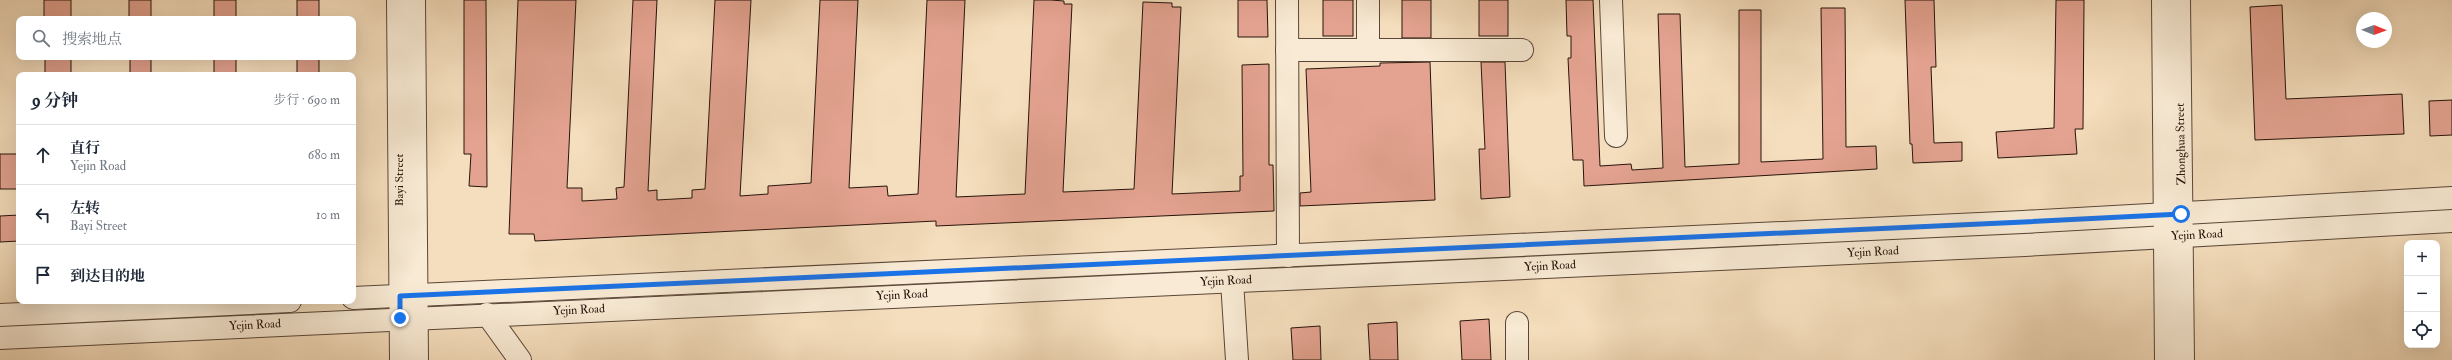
<!DOCTYPE html>
<html lang="zh">
<head>
<meta charset="utf-8">
<style>
	:root { --surface:#fff; --page:#f2f2f3; --text:#1f2937; --muted:#747a83; --line:#e0e1e3 }
	body { margin:0; font-family:"IM FELL Double Pica","Noto Serif SC",serif; background:var(--page); color:var(--text) }
	.controls { position:absolute; right:12px; bottom:12px; display:grid; overflow:hidden; border-radius:8px; box-shadow:0 4px 16px #0002 }
	.controls button { width:36px; height:36px; display:grid; place-items:center; padding:0; border:0; border-bottom:1px solid var(--line); background:var(--surface); color:var(--text); font:20px sans-serif }
	.compass { position:absolute; left:2356px; top:12px; width:36px; height:36px; border-radius:50%; background:var(--surface); box-shadow:0 4px 16px #0002; rotate:91deg }
	.stop { position:absolute; width:12px; height:12px; margin:-9px; border:3px solid #1a73e8; border-radius:50%; background:#fff }
	.stop.end { background:#1a73e8; border-color:#fff; box-shadow:0 1px 4px #0008 }
	.list { margin:0; padding:0; list-style:none }
	h2 { display:flex; justify-content:space-between; align-items:center; height:52px; margin:0; padding:0 16px; font-size:17px }
	h2 small { font-size:13px; font-weight:400; color:var(--muted) }
	.list li { display:grid; grid-template-columns:26px 1fr auto; gap:12px; align-items:center; box-sizing:border-box; height:60px; padding:0 16px; border-top:1px solid var(--line) }
	.list b { display:block; font-size:15px; white-space:nowrap }
	.list p { margin:0; font-size:13px; white-space:nowrap; color:var(--muted) }
	.list em { font-size:13px; font-style:normal; color:var(--muted) }
	.icon { flex:none; width:22px; height:22px; fill:none; stroke:currentColor; stroke-width:2; stroke-linecap:round; stroke-linejoin:round }
	.map { position:relative; flex:none; width:2452px; height:360px; overflow:hidden }
	.search { position:absolute; background:var(--surface); box-shadow:0 4px 16px #0002; left:16px; top:16px; width:340px; height:44px; display:flex; align-items:center; gap:10px; box-sizing:border-box; padding:0 14px; border-radius:8px; color:var(--muted); font-size:15px }
	.panel { position:absolute; background:var(--surface); box-shadow:0 4px 16px #0002; left:16px; top:72px; width:340px; height:232px; border-radius:8px }
	.map>svg:first-child { display:block }
	.building { fill:#e4a391; stroke:#26140b }
	.lines { fill:none; stroke-linecap:round; stroke-linejoin:round }
	.minor-casing { stroke:#5a4638; stroke-width:24 }
	.minor { stroke:#f8ead4; stroke-width:22 }
	.route { stroke:#1a73e8; stroke-width:5 }
	.labels { text-anchor:middle; dominant-baseline:central; stroke-width:4; stroke-linejoin:round; paint-order:stroke }
	.street-label { font-size:12px; fill:#26140b; stroke:#f8ead4 }
</style>
</head>
<body>
<div class="map">
<svg width="2452" height="360" viewBox="0 0 2452 360">
	<rect width="100%" height="100%" fill="#f5debd"/>
	<filter id="stains"><feTurbulence type="fractalNoise" baseFrequency=".005" numOctaves="4"/><feColorMatrix values="0 0 0 0 .2 0 0 0 0 .09 0 0 0 0 .02 0 0 0 .5 -.17"/></filter>
	<radialGradient id="worn" r=".72"><stop offset=".6" stop-color="#630" stop-opacity="0"/><stop offset="1" stop-color="#630" stop-opacity=".3"/></radialGradient>
	<g class="building">
		<rect x="44" y="0" width="27" height="19"/>
		<rect x="129" y="0" width="22" height="19"/>
		<rect x="214" y="0" width="22" height="19"/>
		<rect x="297" y="0" width="22" height="19"/>
		<polygon points="464,0 486,0 487,187 469,186 471,154 464,154"/>
		<polygon points="518,0 576,0 567,188 582,188 582,201 617,199 616,188 624,187 633,0 657,0 648,191 657,190 657,200 692,198 692,190 705,189 715,0 751,0 740,196 768,194 768,186 811,183 820,0 858,0 849,188 887,186 888,196 918,194 927,0 965,0 956,197 1025,194 1034,0 1051,0 1064,1 1064,4 1072,4 1063,192 1134,189 1143,2 1172,3 1172,7 1181,7 1172,194 1240,191 1240,176 1243,176 1242,65 1269,64 1269,165 1273,165 1274,211 936,226 936,221 535,241 534,234 509,234"/>
		<polygon points="1238,0 1267,0 1268,37 1238,37"/>
		<rect x="1323" y="0" width="30" height="36"/>
		<rect x="1402" y="0" width="29" height="38"/>
		<rect x="1479" y="0" width="29" height="36"/>
		<polygon points="1566,0 1593,0 1600,166 1631,164 1632,170 1663,168 1658,14 1680,14 1685,167 1739,164 1739,10 1761,10 1761,162 1823,159 1821,8 1845,8 1846,147 1876,146 1877,169 1584,186 1583,160 1573,160 1568,58 1571,58 1571,36 1567,36"/>
		<polygon points="1905,0 1934,0 1936,67 1931,67 1934,143 1962,142 1962,161 1913,163 1912,144 1910,144"/>
		<polygon points="2056,0 2084,0 2083,129 2075,129 2077,154 1998,158 1996,132 2054,128"/>
		<polygon points="2282,5 2286,99 2402,94 2404,134 2255,140 2250,7"/>
		<rect x="45" y="57" width="26" height="18"/>
		<rect x="130" y="57" width="21" height="18"/>
		<rect x="214" y="57" width="22" height="18"/>
		<rect x="297" y="57" width="22" height="18"/>
		<polygon points="1430,62 1435,200 1300,206 1300,193 1311,192 1306,69 1380,66 1380,63"/>
		<polygon points="1481,62 1505,62 1510,197 1481,199 1479,149 1485,149"/>
		<polygon points="2452,100 2452,135 2430,136 2429,101"/>
		<rect x="0" y="154" width="19" height="35"/>
		<polygon points="19,215 19,241 0,242 0,216"/>
		<polygon points="1489,319 1491,360 1462,360 1460,321"/>
		<polygon points="1397,322 1398,360 1370,360 1368,324"/>
		<polygon points="1320,326 1321,360 1293,360 1291,328"/>
	</g>
	<g class="lines">
		<g class="minor-casing">
			<g id="minor">
				<polyline points="398,0 401,360"/>
				<polyline points="414,0 417,360"/>
				<polyline points="1287,0 1288,256"/>
				<polyline points="1368,0 1368,50"/>
				<polyline points="1611,0 1616,136"/>
				<polyline points="2163,0 2166,360"/>
				<polyline points="2179,0 2183,360"/>
				<polyline points="1287,50 1522,50"/>
				<polyline points="1232,281 1237,360"/>
				<polyline points="353,298 2023,222 2452,198"/>
				<polyline points="487,314 520,360"/>
				<polyline points="0,315 290,301"/>
				<polyline points="1517,323 1517,360"/>
				<polyline points="0,338 2025,245 2452,221"/>
			</g>
		</g>
		<use href="#minor" class="minor"/>
	</g>
	<g class="lines">
		<polyline class="route" points="400,318 400,296 2024,222 2181,214"/>
	</g>
	<g class="labels">
		<g class="street-label">
			<text transform="translate(2181 144) rotate(-91)">Zhonghua Street</text>
			<text transform="translate(399 180) rotate(-90)">Bayi Street</text>
			<text transform="translate(2197 235) rotate(-3)">Yejin Road</text>
			<text transform="translate(1873 252) rotate(-3)">Yejin Road</text>
			<text transform="translate(1550 266) rotate(-3)">Yejin Road</text>
			<text transform="translate(1226 281) rotate(-3)">Yejin Road</text>
			<text transform="translate(902 295) rotate(-3)">Yejin Road</text>
			<text transform="translate(579 310) rotate(-3)">Yejin Road</text>
			<text transform="translate(255 325) rotate(-3)">Yejin Road</text>
		</g>
	</g>
	<rect width="100%" height="100%" filter="url(#stains)"/>
	<rect width="100%" height="100%" fill="url(#worn)"/>
</svg>
<div class="controls">
<button>+</button>
<button>−</button>
<button><svg class="icon" aria-label="locate" viewBox="0 0 24 24"><circle cx="12" cy="12" r="6"/><path d="M12 2v4M12 18v4M2 12h4M18 12h4"/></svg></button>
</div>
<svg class="compass" viewBox="-18 -18 36 36"><path d="M0-13l5 13h-10z" fill="#e53935"/><path d="M0 13l5-13h-10z" fill="#747a83"/></svg>
<div class="stop" style="left:2181px;top:214px"></div>
<div class="stop end" style="left:400px;top:318px"></div>
<div class="search"><svg class="icon" aria-label="search" viewBox="0 0 24 24"><circle cx="10" cy="10" r="6"/><path d="M15 15l6 6"/></svg>搜索地点</div>
<section class="panel">
<h2>9 分钟<small>步行 · 690 m</small></h2>
<ul class="list">
<li><svg class="icon" aria-label="ahead" viewBox="0 0 24 24"><path d="M12 20V5M6 11l6-6 6 6"/></svg><div><b>直行</b><p>Yejin Road</p></div><em>680 m</em></li>
<li><svg class="icon" aria-label="left" viewBox="0 0 24 24"><path d="M17 20v-9H6M10 6l-5 5 5 5"/></svg><div><b>左转</b><p>Bayi Street</p></div><em>10 m</em></li>
<li><svg class="icon" aria-label="arrive" viewBox="0 0 24 24"><path d="M6 21V4h12l-3 4 3 4H6"/></svg><div><b>到达目的地</b></div></li>
</ul>
</section>
</div>
</body>
</html>
